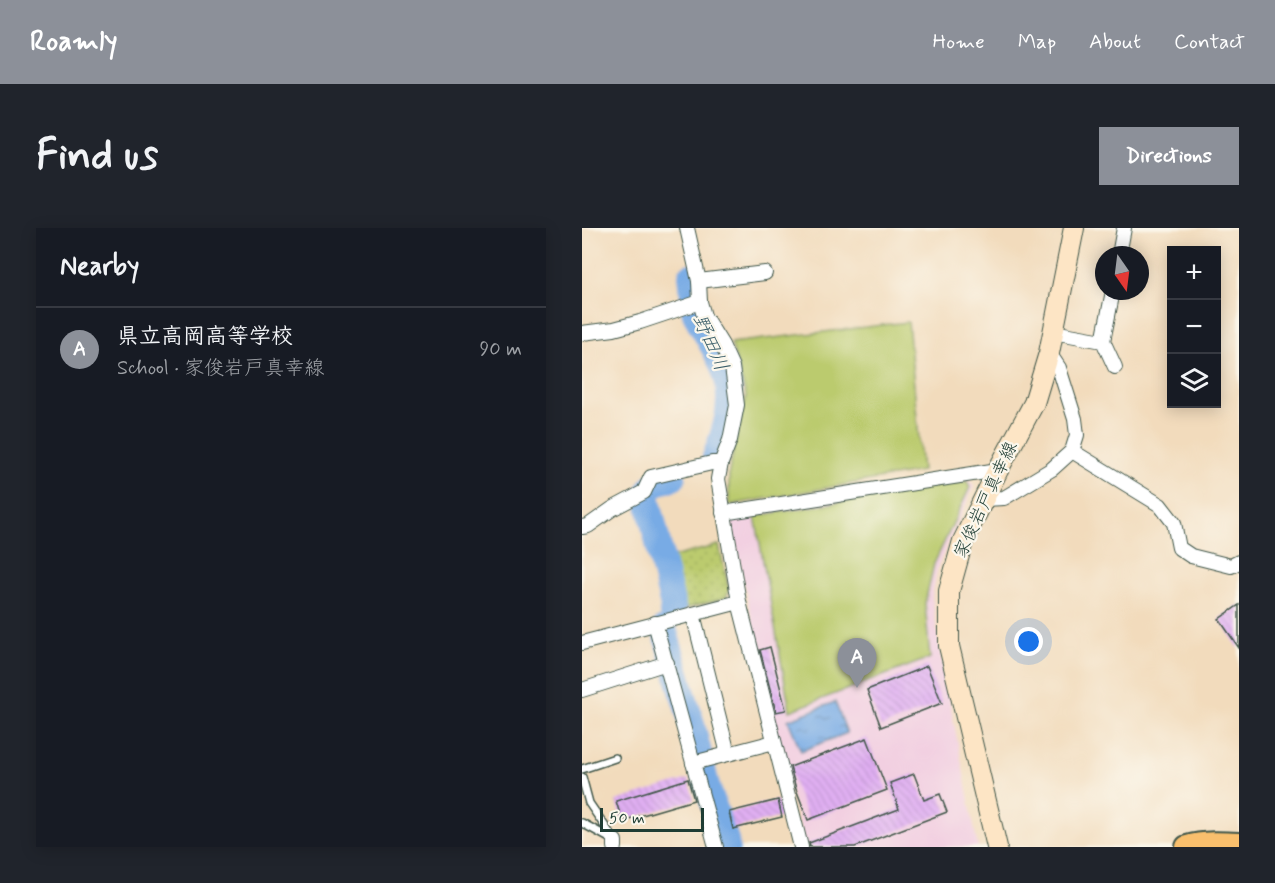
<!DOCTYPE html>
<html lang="en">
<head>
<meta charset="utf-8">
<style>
	:root { --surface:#171b24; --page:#20242c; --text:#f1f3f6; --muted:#9ea1a6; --line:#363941; --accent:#8c9099 }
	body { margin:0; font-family:Mynerve,"Klee One",sans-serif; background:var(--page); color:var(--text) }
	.controls { position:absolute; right:18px; top:18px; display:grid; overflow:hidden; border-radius:0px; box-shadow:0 3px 15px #0003 }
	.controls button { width:54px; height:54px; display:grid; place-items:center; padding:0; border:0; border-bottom:2px solid var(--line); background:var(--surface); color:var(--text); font:30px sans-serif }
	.compass { position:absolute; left:513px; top:18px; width:54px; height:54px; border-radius:50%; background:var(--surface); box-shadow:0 3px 15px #0003; rotate:166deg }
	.scale { position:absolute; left:18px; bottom:15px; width:104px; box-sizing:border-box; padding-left:6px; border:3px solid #1f3d34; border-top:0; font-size:16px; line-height:21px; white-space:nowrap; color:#1f3d34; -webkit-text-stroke:4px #fbf7ec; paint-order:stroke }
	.you { position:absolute; left:447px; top:414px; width:21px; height:21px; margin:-15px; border:4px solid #fff; border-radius:50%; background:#1a73e8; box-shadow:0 0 0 9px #1a73e833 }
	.badge { display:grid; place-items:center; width:39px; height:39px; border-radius:50%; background:var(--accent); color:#fff; font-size:20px; font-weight:700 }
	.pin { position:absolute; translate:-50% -50px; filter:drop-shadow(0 2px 3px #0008) }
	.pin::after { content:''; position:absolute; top:32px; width:21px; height:18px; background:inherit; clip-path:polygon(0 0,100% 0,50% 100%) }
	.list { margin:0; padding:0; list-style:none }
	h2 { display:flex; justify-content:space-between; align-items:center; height:78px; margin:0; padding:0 24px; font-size:26px }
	h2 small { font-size:20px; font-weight:400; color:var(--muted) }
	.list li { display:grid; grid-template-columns:39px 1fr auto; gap:18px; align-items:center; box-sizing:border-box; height:84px; padding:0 24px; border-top:2px solid var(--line) }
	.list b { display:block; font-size:22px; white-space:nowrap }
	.list p { margin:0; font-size:20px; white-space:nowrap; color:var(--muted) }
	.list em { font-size:20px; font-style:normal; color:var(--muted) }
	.icon { flex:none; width:33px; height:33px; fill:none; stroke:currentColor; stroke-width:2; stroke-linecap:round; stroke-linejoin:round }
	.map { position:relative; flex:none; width:657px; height:619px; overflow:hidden; border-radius:0px }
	header { display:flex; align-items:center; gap:36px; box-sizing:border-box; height:84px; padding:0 30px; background:var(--accent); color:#fff }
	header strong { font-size:28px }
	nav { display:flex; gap:33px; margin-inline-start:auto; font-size:21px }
	.intro { display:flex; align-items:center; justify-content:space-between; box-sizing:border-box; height:144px; padding:0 36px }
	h1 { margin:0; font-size:42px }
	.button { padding:15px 27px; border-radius:0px; background:var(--accent); color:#fff; font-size:21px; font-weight:700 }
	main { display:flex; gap:36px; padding:0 36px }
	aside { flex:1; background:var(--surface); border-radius:0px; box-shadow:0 3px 15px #0003 }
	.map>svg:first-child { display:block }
	.built { fill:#f2cfe1 }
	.grass { fill:url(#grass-dots); stroke:#6d8451; stroke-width:1.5 }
	.park { fill:#bbcb6e; stroke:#6d8451; stroke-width:1.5 }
	.water { fill:url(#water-ripples); stroke:#4c748c; stroke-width:1.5 }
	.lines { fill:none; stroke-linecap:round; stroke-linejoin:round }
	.river { stroke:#78abe5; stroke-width:26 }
	.building { fill:url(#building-back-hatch) }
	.service-casing { stroke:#3f5548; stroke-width:10 }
	.minor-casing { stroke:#3f5548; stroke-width:16 }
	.secondary-casing { stroke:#3f5548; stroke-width:22 }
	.primary-casing { stroke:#3f5548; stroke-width:26 }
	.service { stroke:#fff; stroke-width:7 }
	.minor { stroke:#fff; stroke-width:14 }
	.secondary { stroke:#fde5c5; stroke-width:20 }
	.primary { stroke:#f9bf6d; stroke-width:22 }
	.labels { text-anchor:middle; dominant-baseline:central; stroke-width:4.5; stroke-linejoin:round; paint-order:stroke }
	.street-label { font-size:18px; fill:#1f3d34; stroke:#fbf7ec }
	.water-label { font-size:20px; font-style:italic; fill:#3a5e69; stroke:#fbf7ec }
</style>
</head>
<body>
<header>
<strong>Roamly</strong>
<nav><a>Home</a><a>Map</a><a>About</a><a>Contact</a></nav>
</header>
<div class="intro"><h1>Find us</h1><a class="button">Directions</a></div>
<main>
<aside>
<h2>Nearby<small></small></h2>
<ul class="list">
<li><span class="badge">A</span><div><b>県立高岡高等学校</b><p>School · 家俊岩戸真幸線</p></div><em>90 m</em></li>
</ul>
</aside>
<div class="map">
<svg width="657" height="619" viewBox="0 0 657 619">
	<defs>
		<pattern id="grass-dots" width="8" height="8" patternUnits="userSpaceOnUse" patternTransform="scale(1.5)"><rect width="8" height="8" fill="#bbcb6e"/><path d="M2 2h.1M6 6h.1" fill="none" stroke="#a0af60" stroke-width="1.8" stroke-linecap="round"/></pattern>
		<pattern id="water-ripples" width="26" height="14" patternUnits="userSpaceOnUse" patternTransform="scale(1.5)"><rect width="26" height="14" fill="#78abe5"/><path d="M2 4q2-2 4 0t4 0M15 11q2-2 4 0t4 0" fill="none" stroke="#628cba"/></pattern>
		<pattern id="building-back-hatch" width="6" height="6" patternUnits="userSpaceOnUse" patternTransform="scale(1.5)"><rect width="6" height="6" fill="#e0aff2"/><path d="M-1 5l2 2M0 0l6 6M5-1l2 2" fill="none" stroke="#c097d0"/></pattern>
	</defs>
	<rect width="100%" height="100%" fill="#fbf7ec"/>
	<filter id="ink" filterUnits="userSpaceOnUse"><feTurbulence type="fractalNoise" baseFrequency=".0167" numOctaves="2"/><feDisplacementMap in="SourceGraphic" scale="12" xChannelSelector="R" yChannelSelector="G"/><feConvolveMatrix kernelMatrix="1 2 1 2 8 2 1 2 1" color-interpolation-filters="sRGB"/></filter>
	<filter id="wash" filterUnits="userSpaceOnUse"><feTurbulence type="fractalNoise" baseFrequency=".008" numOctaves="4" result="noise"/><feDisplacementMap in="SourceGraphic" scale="24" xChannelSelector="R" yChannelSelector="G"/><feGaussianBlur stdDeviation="1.35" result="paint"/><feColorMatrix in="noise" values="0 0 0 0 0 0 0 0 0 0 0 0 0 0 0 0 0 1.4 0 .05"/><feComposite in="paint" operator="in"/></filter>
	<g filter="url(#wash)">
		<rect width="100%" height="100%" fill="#f2dbbc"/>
		<polygon class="built" points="387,251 392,258 356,338 350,369 358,423 396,619 223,619 192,497 149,294 154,286"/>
		<polygon class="grass" points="137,317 147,362 144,370 94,383 83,331"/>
		<g class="park">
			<polygon points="326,94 340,243 147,277 147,243 164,168 149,115"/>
			<polygon points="385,253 388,259 352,336 343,375 348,430 208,483 173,288"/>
		</g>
		<polygon class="water" points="253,474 265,505 219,523 206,492"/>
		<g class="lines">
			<g class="river">
				<path d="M109 48C111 58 110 78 113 85 121 103 133 120 141 139 154 169 144 200 133 229"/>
				<path d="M90 384 91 379 65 268C70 254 77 254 91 250"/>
				<polyline points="82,401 110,496 125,558 144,612 145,619"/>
			</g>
		</g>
		<g id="blocks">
			<g class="building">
				<polygon points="657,377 657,420 637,391"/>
				<polygon points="188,419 204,482 194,484 178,422"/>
				<polygon points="345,438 360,475 299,499 285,462"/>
				<polygon points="285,510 305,562 226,592 214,561 208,539"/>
				<polygon points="332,546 342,572 358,566 365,584 273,619 228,619 227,615 317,581 308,555"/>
				<polygon points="106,551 112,572 40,593 34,573"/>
				<polygon points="196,572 200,589 151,601 147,584"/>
			</g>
		</g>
	</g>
	<g filter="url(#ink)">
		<use href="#blocks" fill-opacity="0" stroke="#3f5548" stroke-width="1.5"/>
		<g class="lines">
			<g class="service-casing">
				<g id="service">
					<polyline points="0,541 33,530"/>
					<polyline points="0,549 7,575 33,613"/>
					<polyline points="0,595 31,612"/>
				</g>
			</g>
			<g class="minor-casing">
				<g id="minor">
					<polyline points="105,0 117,53 118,74 122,88 140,117 150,139 155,177 148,212 139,235 136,251 157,374 219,619"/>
					<polyline points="537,27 542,0"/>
					<polyline points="117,53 183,45"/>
					<polyline points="471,104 521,113 533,139"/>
					<polyline points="0,105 32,101 58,94 118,74"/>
					<polyline points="521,113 531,63"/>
					<polyline points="490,223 578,277 592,295 597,320 609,328 649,338 657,334"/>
					<polyline points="403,271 422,270 470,241 490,223 495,207 493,191 477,140 467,125"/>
					<polyline points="141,285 416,242"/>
					<polyline points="0,299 6,298 30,281 62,264 69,249 130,235 139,235"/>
					<polyline points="111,386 146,526 192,514"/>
					<polyline points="73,395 134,619"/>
					<polyline points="0,415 157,374"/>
					<polyline points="0,462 85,435"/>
					<polyline points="111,535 146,526"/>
					<polyline points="33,619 33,613"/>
				</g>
			</g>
			<g class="secondary-casing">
				<polyline id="secondary" points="415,619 367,418 367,363 381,313 416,242 452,175 467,125 492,0"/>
			</g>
			<g class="primary-casing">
				<path id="primary" d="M605 619C622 614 640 615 657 616"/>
			</g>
			<use href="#service" class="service"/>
			<use href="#minor" class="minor"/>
			<use href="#secondary" class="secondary"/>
			<use href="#primary" class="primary"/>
		</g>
	</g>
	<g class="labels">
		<g class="street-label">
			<text transform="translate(404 272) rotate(-65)">家俊岩戸真幸線</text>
		</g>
		<g class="water-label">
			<text transform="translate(128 115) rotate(66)">野田川</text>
		</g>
	</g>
</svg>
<div class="controls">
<button>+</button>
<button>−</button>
<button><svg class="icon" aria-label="layers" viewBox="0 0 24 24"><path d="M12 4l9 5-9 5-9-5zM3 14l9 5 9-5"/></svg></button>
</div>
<svg class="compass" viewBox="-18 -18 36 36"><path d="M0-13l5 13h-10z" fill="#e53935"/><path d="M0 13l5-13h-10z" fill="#9ea1a6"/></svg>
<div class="scale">50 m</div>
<div class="you"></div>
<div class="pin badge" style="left:275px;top:460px">A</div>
</div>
</main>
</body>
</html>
